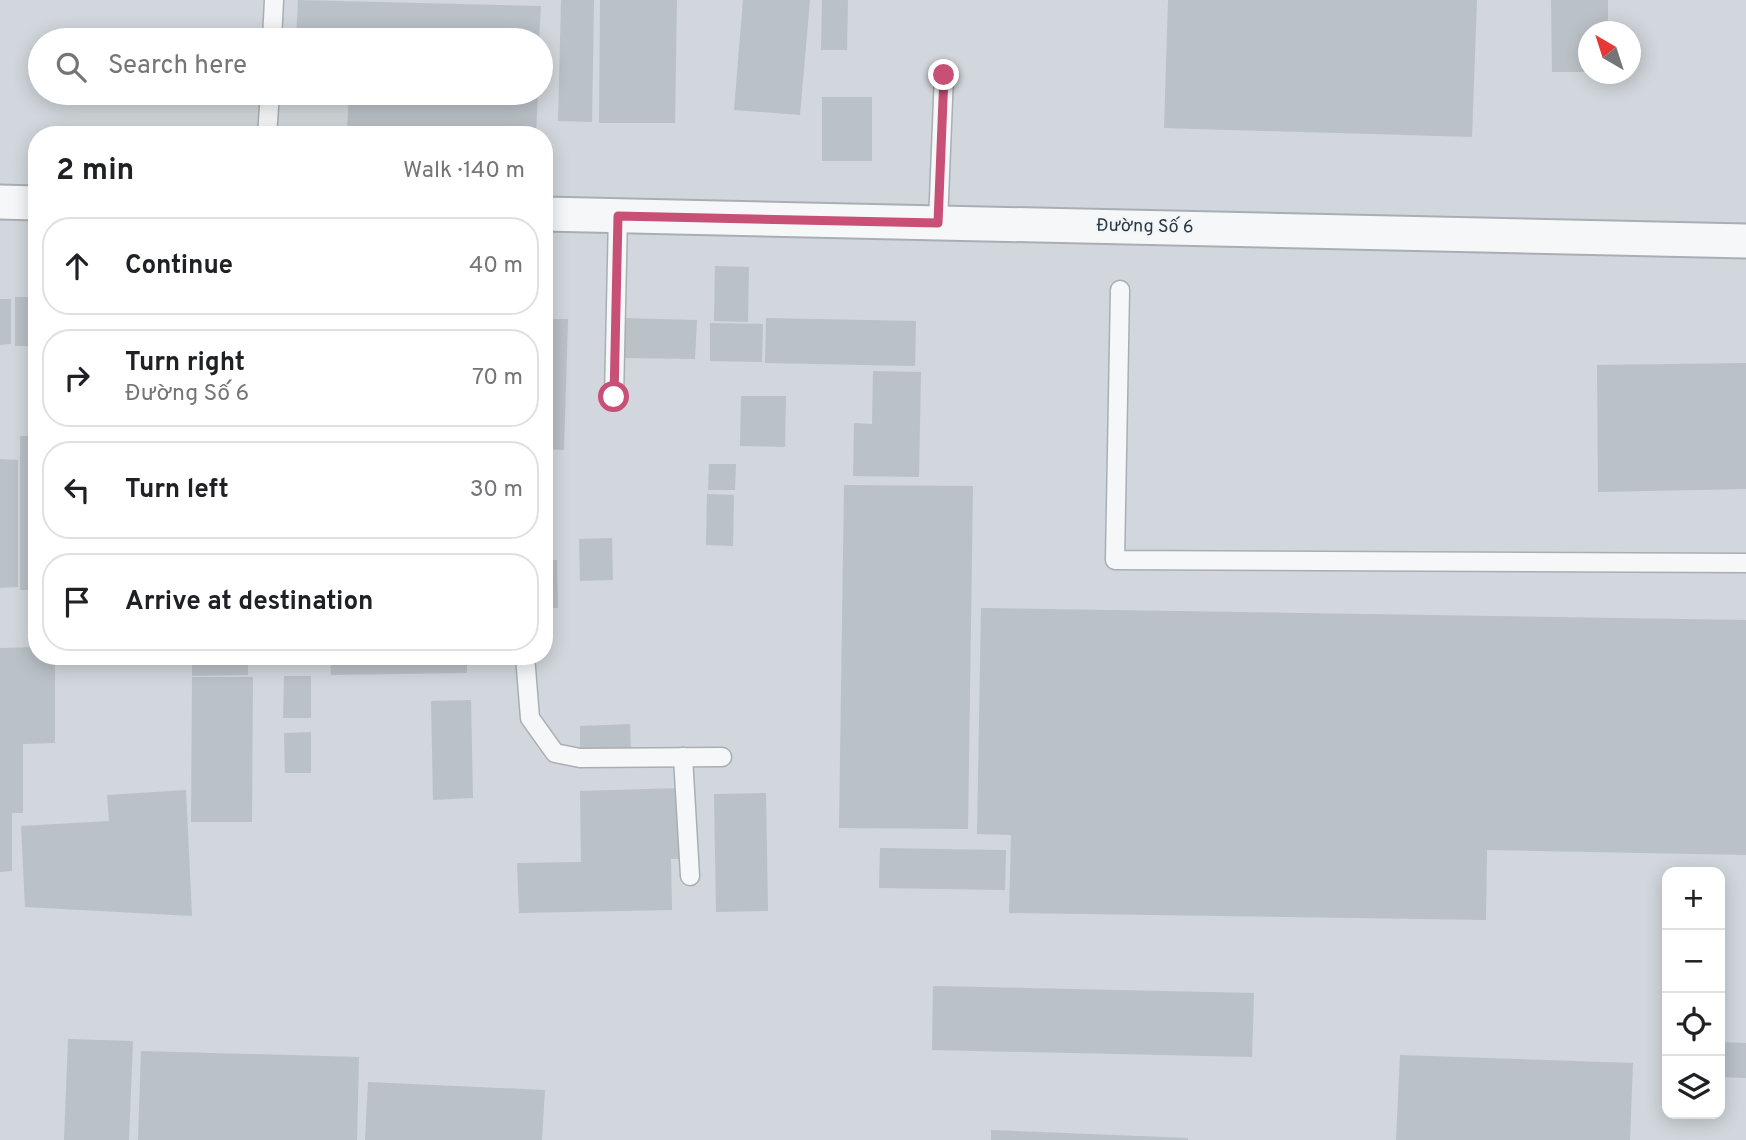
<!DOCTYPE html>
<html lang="en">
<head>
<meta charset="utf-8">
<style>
	:root { --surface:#fff; --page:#f2f2f2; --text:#202124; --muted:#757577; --line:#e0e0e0 }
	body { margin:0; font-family:Overpass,sans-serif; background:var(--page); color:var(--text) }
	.controls { position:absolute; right:21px; bottom:21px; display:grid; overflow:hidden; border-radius:14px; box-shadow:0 4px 18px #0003 }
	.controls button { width:63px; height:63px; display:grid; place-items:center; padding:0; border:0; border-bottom:2px solid var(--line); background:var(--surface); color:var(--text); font:35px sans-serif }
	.compass { position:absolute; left:1578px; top:21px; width:63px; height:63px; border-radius:50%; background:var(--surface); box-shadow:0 4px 18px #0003; rotate:321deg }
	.stop { position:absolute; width:21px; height:21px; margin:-16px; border:5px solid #c84f75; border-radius:50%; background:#fff }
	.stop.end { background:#c84f75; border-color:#fff; box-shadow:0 2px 7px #0008 }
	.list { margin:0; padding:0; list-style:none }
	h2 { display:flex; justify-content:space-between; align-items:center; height:91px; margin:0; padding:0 28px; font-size:30px }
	h2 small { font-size:23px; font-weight:400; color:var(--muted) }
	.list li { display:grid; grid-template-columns:46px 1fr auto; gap:21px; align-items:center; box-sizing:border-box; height:98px; margin:0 14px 14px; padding:0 14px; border:2px solid var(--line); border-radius:28px }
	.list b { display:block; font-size:26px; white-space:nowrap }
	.list p { margin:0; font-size:23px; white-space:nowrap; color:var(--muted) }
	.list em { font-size:23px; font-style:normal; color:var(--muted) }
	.icon { flex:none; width:38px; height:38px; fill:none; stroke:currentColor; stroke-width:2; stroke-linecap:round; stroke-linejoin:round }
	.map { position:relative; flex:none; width:1746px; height:1140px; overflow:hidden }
	.search { position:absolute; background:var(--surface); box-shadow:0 4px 18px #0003; left:28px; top:28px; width:525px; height:77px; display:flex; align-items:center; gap:18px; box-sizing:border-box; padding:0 24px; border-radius:38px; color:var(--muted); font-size:26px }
	.panel { position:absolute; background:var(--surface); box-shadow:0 4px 18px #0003; left:28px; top:126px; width:525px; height:539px; border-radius:28px }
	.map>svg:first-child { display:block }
	.built { fill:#d1d7dc; fill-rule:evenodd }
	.building { fill:#bac1c7 }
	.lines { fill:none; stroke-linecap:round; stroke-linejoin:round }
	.service-casing { stroke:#a8afb4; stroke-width:21 }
	.minor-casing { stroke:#a8afb4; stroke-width:37 }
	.service { stroke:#f6f7f9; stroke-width:18 }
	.minor { stroke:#f6f7f9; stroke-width:33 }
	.route { stroke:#c84f75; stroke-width:9 }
	.labels { text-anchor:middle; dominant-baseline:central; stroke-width:5; stroke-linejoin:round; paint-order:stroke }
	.street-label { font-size:18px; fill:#2b3742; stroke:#f3f6f8 }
</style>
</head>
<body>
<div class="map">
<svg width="1746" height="1140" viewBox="0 0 1746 1140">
	<rect width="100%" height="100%" fill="#e3e7ea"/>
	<path class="built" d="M0 0H1746V1140H0ZM1588 32H1630V74H1588ZM40 40H541V93H40ZM37 135H544V656H37ZM1667 872H1720V1114H1667Z"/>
	<g class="building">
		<polygon points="298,0 541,6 539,40 296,40"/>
		<polygon points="561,0 594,0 592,122 558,121"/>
		<polygon points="600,0 677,0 675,123 599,123"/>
		<polygon points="743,0 810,0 800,115 734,110"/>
		<polygon points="822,0 848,0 847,50 821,50"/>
		<polygon points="1168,0 1477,0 1472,137 1164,128"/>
		<polygon points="1551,0 1608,0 1608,32 1588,32 1588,72 1552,72"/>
		<polygon points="349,93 538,93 536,135 347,132"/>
		<rect x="822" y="97" width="50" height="64"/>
		<polygon points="715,266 749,267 748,322 714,321"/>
		<rect x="15" y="297" width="22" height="49"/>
		<polygon points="0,299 11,299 11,344 0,345"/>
		<polygon points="622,318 697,320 695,359 621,358"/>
		<polygon points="766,318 916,321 915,366 765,363"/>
		<polygon points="544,319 568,319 564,450 544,449"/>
		<polygon points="710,323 763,324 762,362 710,361"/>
		<polygon points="1746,363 1746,489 1598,492 1597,365"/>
		<polygon points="873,371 921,372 919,477 853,476 854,423 872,424"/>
		<polygon points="741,396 786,396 785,447 740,446"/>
		<rect x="20" y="436" width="17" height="154"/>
		<polygon points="0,459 18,460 18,587 0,588"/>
		<polygon points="709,464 736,464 735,490 708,490"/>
		<polygon points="844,485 973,486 968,829 839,828"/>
		<polygon points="707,494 734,495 733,546 706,545"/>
		<polygon points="612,538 613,580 580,581 579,539"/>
		<polygon points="544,560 557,560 558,608 544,608"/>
		<polygon points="981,608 1746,620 1746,855 1487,850 1486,920 1009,913 1011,835 977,834"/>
		<polygon points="37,647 37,656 55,656 55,743 23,744 23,813 12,813 12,871 0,872 0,648"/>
		<polygon points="192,656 248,656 248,675 192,676"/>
		<polygon points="330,656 467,656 467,673 331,675"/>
		<polygon points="284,676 311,676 311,718 283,718"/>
		<polygon points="192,677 253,677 252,822 191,822"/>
		<polygon points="471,700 473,798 433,800 431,701"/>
		<polygon points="630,724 631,752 580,753 580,726"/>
		<polygon points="311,732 311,773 285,773 284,733"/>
		<polygon points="681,788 682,859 671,859 672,910 519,913 517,863 581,862 580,791"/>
		<polygon points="186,790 192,916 25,907 21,826 109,821 107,795"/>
		<polygon points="766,793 768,911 716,912 714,794"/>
		<polygon points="880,848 1006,850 1005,890 879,888"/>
		<polygon points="933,986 1254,993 1252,1057 932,1050"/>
		<polygon points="68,1039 133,1041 129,1140 64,1140"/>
		<polygon points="1720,1042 1746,1043 1746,1078 1720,1077"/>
		<polygon points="141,1051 359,1057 357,1140 138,1140"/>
		<polygon points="1400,1055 1633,1063 1630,1140 1396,1140"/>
		<polygon points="368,1082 545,1090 542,1140 365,1140"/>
		<polygon points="991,1130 1188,1138 1188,1140 991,1140"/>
	</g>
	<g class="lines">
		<g class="service-casing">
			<g id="service">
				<polyline points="272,40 274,0"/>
				<polyline points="267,135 270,93"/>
				<polyline points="938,223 944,75"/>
				<polyline points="1120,290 1115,560 1746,563"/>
				<polyline points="614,397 618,216"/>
				<polyline points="525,656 530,718 555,753 580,758 722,757"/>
				<polyline points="683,757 690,876"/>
			</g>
		</g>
		<g class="minor-casing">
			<g id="minor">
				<polyline points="0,202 37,203"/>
				<polyline points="544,214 1746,241"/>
			</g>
		</g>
		<use href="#service" class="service"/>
		<use href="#minor" class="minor"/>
	</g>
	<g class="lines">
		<polyline class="route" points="614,397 618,216 938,223 944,75"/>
	</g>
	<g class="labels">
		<g class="street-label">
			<text transform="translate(1145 227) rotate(1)">Đường Số 6</text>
		</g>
	</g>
</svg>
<div class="controls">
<button>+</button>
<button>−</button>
<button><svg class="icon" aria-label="locate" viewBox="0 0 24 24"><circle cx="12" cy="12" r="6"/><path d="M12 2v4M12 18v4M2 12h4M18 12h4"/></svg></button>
<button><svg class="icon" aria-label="layers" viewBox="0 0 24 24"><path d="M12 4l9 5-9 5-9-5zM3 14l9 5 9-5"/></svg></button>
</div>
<svg class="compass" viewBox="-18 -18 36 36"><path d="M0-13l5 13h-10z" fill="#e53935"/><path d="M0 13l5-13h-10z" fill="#757577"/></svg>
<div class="stop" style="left:614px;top:397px"></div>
<div class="stop end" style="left:944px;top:75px"></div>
<div class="search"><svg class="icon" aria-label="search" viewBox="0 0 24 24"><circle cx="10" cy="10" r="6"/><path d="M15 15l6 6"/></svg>Search here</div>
<section class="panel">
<h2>2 min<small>Walk · 140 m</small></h2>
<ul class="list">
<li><svg class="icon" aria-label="ahead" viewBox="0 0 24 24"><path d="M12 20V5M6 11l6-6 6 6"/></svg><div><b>Continue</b></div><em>40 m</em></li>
<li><svg class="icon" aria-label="right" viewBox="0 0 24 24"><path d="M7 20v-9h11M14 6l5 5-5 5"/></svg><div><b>Turn right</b><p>Đường Số 6</p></div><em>70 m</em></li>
<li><svg class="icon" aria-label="left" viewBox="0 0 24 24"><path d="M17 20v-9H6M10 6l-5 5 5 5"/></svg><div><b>Turn left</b></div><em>30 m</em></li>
<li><svg class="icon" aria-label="arrive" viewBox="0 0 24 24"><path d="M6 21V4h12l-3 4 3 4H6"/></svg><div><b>Arrive at destination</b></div></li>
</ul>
</section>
</div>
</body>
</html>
